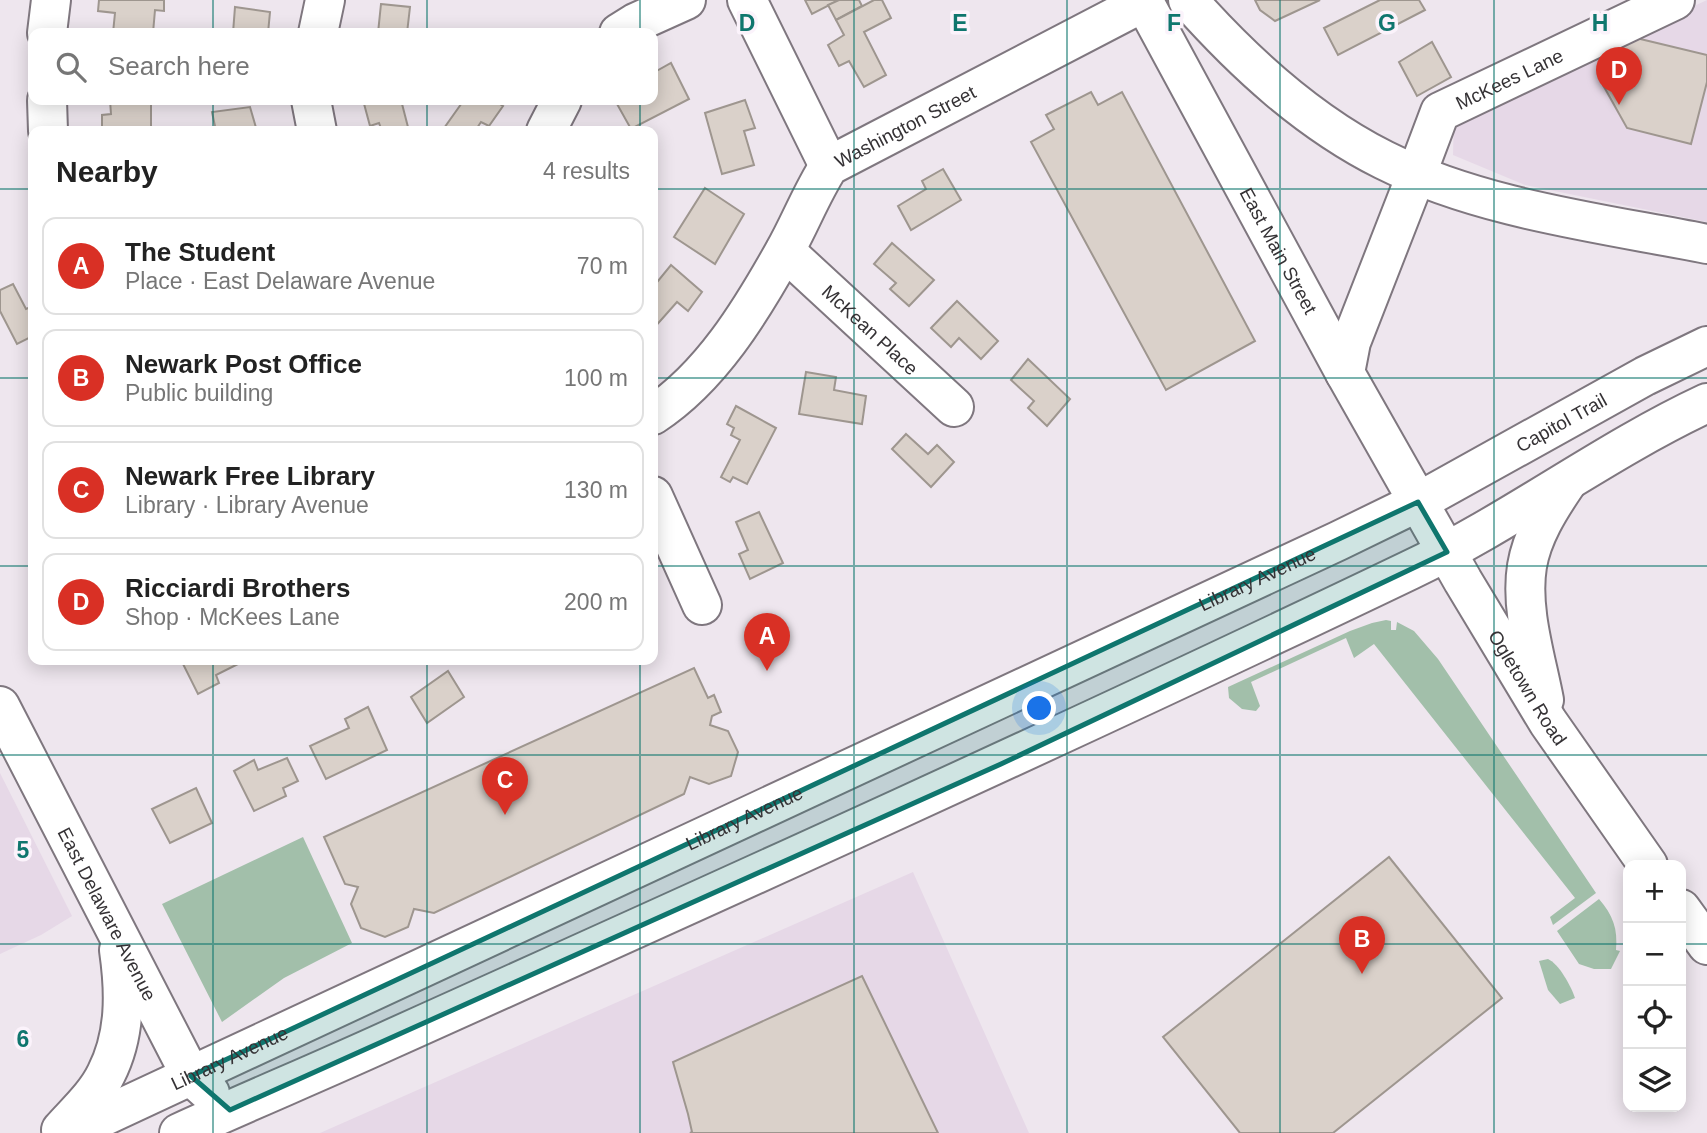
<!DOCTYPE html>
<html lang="en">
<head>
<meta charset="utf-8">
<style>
	:root { --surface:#fff; --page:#f2f2f2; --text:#222; --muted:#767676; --line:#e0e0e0; --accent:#d93025 }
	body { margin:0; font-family:Helvetica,sans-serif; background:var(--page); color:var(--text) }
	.controls { position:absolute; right:21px; bottom:21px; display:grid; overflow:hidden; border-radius:14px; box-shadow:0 4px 18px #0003 }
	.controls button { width:63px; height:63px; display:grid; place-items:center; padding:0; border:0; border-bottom:2px solid var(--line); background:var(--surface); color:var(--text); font:35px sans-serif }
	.you { position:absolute; left:1040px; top:709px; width:24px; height:24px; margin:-18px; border:5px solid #fff; border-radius:50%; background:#1a73e8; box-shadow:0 0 0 10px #1a73e833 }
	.badge { display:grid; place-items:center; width:46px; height:46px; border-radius:50%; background:var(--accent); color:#fff; font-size:23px; font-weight:700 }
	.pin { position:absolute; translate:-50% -58px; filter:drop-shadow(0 2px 4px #0008) }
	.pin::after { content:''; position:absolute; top:37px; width:24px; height:21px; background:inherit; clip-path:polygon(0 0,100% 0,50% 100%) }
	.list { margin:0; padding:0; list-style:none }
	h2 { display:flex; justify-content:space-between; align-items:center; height:91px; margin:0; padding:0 28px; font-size:30px }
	h2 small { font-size:23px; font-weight:400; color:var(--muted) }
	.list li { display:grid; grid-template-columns:46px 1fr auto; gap:21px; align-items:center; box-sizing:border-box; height:98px; margin:0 14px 14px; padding:0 14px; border:2px solid var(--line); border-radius:14px }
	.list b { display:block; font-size:26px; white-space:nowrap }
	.list p { margin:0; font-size:23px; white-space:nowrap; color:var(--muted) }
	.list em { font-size:23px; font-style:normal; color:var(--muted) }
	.icon { flex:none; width:38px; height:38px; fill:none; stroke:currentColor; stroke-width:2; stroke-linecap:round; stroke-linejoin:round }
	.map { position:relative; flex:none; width:1707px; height:1133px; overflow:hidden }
	.search { position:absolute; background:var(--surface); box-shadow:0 4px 18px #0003; left:28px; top:28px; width:630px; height:77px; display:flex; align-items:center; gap:18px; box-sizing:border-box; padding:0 24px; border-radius:14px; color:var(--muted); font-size:26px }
	.panel { position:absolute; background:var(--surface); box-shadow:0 4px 18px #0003; left:28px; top:126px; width:630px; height:539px; border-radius:14px }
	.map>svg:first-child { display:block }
	.built { fill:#e6d8e7 }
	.green { fill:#a2bfaa }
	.building { fill:#dad1ca; stroke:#9e968f; stroke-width:2 }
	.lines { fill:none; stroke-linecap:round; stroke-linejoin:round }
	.minor-casing { stroke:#7f777f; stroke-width:42 }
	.major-casing { stroke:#7f777f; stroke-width:42 }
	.minor { stroke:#fff; stroke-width:38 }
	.major { stroke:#fff; stroke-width:38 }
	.marked { fill:#0f766e; fill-opacity:0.2; stroke:#0f766e; stroke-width:5; stroke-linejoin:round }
	.grid { fill:none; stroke:#0f766e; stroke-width:2; stroke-opacity:0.55 }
	.labels { text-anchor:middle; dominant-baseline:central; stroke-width:7; stroke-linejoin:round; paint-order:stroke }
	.street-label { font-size:19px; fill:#353235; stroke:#fbf3fb }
	.grid-label { font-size:23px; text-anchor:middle; font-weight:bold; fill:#0f766e; stroke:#fbf3fb; stroke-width:7; stroke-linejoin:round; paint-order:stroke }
</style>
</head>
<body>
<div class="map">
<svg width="1707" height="1133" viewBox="0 0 1707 1133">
	<rect width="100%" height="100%" fill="#eee6ee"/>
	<g class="built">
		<polygon points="1707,0 1707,222 1525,185 1453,155 1454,118"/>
		<polygon points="0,773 72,916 41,935 0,954"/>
		<polygon points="913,872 1029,1133 320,1133"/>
	</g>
	<g class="green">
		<polygon points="1386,620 1391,621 1391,630 1396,630 1397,622 1414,631 1438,659 1596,893 1553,925 1550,917 1575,898 1374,644 1354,658 1346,638 1251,682 1260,706 1256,711 1242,709 1229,698 1228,687 1350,631 1372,623"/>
		<polygon points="303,837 352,943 284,978 222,1022 162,904"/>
		<path d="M1599 899C1613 915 1618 929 1616 950L1620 951 1611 969H1594L1579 964 1557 931Z"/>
		<path d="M1548 959C1559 964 1571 986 1575 998L1560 1004 1548 990 1539 961Z"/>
	</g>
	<g class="building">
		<polygon points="99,0 164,0 164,11 155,10 153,33 113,33 115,13 98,11"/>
		<polygon points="805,0 839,0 812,14"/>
		<polygon points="839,0 859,0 862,6 836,20 828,5"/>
		<polygon points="874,0 882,0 891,18 864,32 886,75 864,87 849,61 839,66 828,45 844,35 836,20"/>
		<polygon points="1255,0 1320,0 1275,21 1260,10"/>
		<polygon points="1380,0 1419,0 1425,10 1338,55 1324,28"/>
		<polygon points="381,4 410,7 407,33 378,33"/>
		<polygon points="235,7 270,12 268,33 233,33"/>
		<polygon points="1632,37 1707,55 1707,82 1691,144 1627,128 1603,85 1613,46"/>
		<polygon points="1432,42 1451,77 1417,96 1399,62"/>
		<polygon points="671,63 689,99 631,129 617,104 625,100 653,100 653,73"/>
		<polygon points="1091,92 1098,105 1122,92 1255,341 1166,390 1031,142 1054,129 1046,115"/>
		<polygon points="110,100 151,100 151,131 102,131 102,115 111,114"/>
		<polygon points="363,100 401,100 409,131 382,131 379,123 370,126"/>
		<polygon points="464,100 493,100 503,106 489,126 481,122 475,131 442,131"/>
		<polygon points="745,100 755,128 744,131 754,165 722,174 705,113"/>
		<polygon points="250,107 257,131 216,131 212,112"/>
		<polygon points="943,169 961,200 911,230 898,206 926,189 922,181"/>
		<polygon points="705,188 744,214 715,264 674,237"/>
		<polygon points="892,243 934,280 909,306 890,289 896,283 874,264"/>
		<polygon points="671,265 702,292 688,311 677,302 654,328 653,287"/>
		<polygon points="13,284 26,309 33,306 33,336 17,344 0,311 0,290"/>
		<polygon points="957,301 998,341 981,359 959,338 951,347 931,328"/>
		<polygon points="1028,359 1070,399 1047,426 1028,408 1034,401 1011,380"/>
		<polygon points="806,372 836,377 834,390 866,396 862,424 799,414"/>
		<polygon points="736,406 776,428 747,484 733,477 730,482 721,477 740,440 731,435 734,428 727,424"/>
		<polygon points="906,434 928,454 937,445 954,462 931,487 892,449"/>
		<polygon points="759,512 783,563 750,579 739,554 748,550 736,522"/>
		<polygon points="186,660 241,660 242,662 216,675 219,683 198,694 182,662"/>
		<polygon points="694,668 708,698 714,695 721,712 712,716 710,725 728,731 738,752 731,776 709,784 690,777 684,794 434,913 414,909 408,927 385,937 361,928 351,904 358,887 345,884 324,837"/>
		<polygon points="448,671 464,697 427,723 411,697"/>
		<polygon points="368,707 387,750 326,779 310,746 349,728 345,719"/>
		<polygon points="287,758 298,781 283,788 286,796 254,811 234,771 254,760 258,770"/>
		<polygon points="196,788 212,823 170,843 152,809"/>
		<polygon points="1389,857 1502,998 1333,1133 1240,1133 1163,1037"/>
		<polygon points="862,976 938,1133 690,1133 692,1132 688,1114 673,1062"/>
	</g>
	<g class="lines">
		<g class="minor-casing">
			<g id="minor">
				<polyline points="747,0 829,166"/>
				<polyline points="47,33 51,0"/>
				<polyline points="318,33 325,0"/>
				<polyline points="619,33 635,23 686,0"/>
				<polyline points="47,100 48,131"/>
				<polyline points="311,100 317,131"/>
				<polyline points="546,131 562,100"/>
				<path id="s1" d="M1417 173 1440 112 1675 0"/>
				<path id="s2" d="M785 251 954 407"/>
				<path id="s3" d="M653 415C711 377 751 311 784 252 800 224 811 194 829 166L1144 2"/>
				<polyline points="653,496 702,605"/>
			</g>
		</g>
		<g class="major-casing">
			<g id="major">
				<path id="s4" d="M1143 0 1345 373 1463 581 1548 722 1648 865"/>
				<path d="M1188 0C1244 63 1308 122 1384 160 1482 209 1601 223 1707 244"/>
				<polyline points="1345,373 1351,342 1417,173"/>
				<path d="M1544 700C1536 658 1520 609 1527 566 1532 536 1549 509 1566 484"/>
				<path id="s5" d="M0 706 191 1076 210 1093"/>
				<polyline points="1681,909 1707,945"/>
				<path d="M61 1130C76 1113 96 1095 106 1074 126 1035 125 992 119 950"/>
				<path id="s6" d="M68 1133 1338 541 1418 502 1645 376 1707 346"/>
				<path d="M179 1133C249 1101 319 1072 389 1040 731 886 1072 732 1410 570 1513 521 1604 451 1707 403"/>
			</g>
		</g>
		<use href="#minor" class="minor"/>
		<use href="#major" class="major"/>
	</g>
	<path class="marked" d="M1418 502 1447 552 1001 764 230 1110 191 1076Z"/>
	<path class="grid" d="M213 0V33M427 0V33M640 0V33M854 0V1133M1067 0V1133M1280 0V1133M1494 0V1133M213 100V131M427 100V131M640 100V131M0 189H33M653 189H1707M0 378H33M653 378H1707M0 566H33M653 566H1707M213 660V1133M427 660V1133M640 660V1133M0 755H1707M0 944H1628M1681 944H1707"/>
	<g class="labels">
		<g class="street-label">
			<text stroke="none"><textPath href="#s1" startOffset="142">McKees Lane</textPath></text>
			<text stroke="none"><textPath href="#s3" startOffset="394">Washington Street</textPath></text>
			<text stroke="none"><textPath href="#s4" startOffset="285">East Main Street</textPath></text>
			<text stroke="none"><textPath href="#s2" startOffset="116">McKean Place</textPath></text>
			<text stroke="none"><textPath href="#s6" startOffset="1654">Capitol Trail</textPath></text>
			<text stroke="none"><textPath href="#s6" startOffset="1312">Library Avenue</textPath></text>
			<text stroke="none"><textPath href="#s4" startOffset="788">Ogletown Road</textPath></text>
			<text stroke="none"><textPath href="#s6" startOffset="746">Library Avenue</textPath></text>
			<text stroke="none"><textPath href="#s5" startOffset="234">East Delaware Avenue</textPath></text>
			<text stroke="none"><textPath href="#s6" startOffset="178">Library Avenue</textPath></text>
		</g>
	</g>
	<g class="grid-label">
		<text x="747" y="31">D</text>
		<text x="960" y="31">E</text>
		<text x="1174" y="31">F</text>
		<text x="1387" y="31">G</text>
		<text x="1600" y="31">H</text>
		<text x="23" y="858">5</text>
		<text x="23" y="1047">6</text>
	</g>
</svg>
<div class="controls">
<button>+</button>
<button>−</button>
<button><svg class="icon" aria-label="locate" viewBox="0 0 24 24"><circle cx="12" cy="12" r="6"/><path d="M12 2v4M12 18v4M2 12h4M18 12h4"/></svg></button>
<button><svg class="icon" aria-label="layers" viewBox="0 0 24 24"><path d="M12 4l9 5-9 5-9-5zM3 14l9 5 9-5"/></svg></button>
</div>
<div class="you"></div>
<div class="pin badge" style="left:767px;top:671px">A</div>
<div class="pin badge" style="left:1362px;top:974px">B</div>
<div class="pin badge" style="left:505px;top:815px">C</div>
<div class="pin badge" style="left:1619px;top:105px">D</div>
<div class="search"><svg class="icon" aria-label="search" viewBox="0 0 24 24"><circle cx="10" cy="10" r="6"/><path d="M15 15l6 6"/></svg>Search here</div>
<section class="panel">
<h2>Nearby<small>4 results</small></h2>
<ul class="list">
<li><span class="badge">A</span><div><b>The Student</b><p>Place · East Delaware Avenue</p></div><em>70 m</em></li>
<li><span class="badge">B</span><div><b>Newark Post Office</b><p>Public building</p></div><em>100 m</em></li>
<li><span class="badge">C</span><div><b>Newark Free Library</b><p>Library · Library Avenue</p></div><em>130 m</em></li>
<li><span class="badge">D</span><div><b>Ricciardi Brothers</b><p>Shop · McKees Lane</p></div><em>200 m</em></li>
</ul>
</section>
</div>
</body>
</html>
